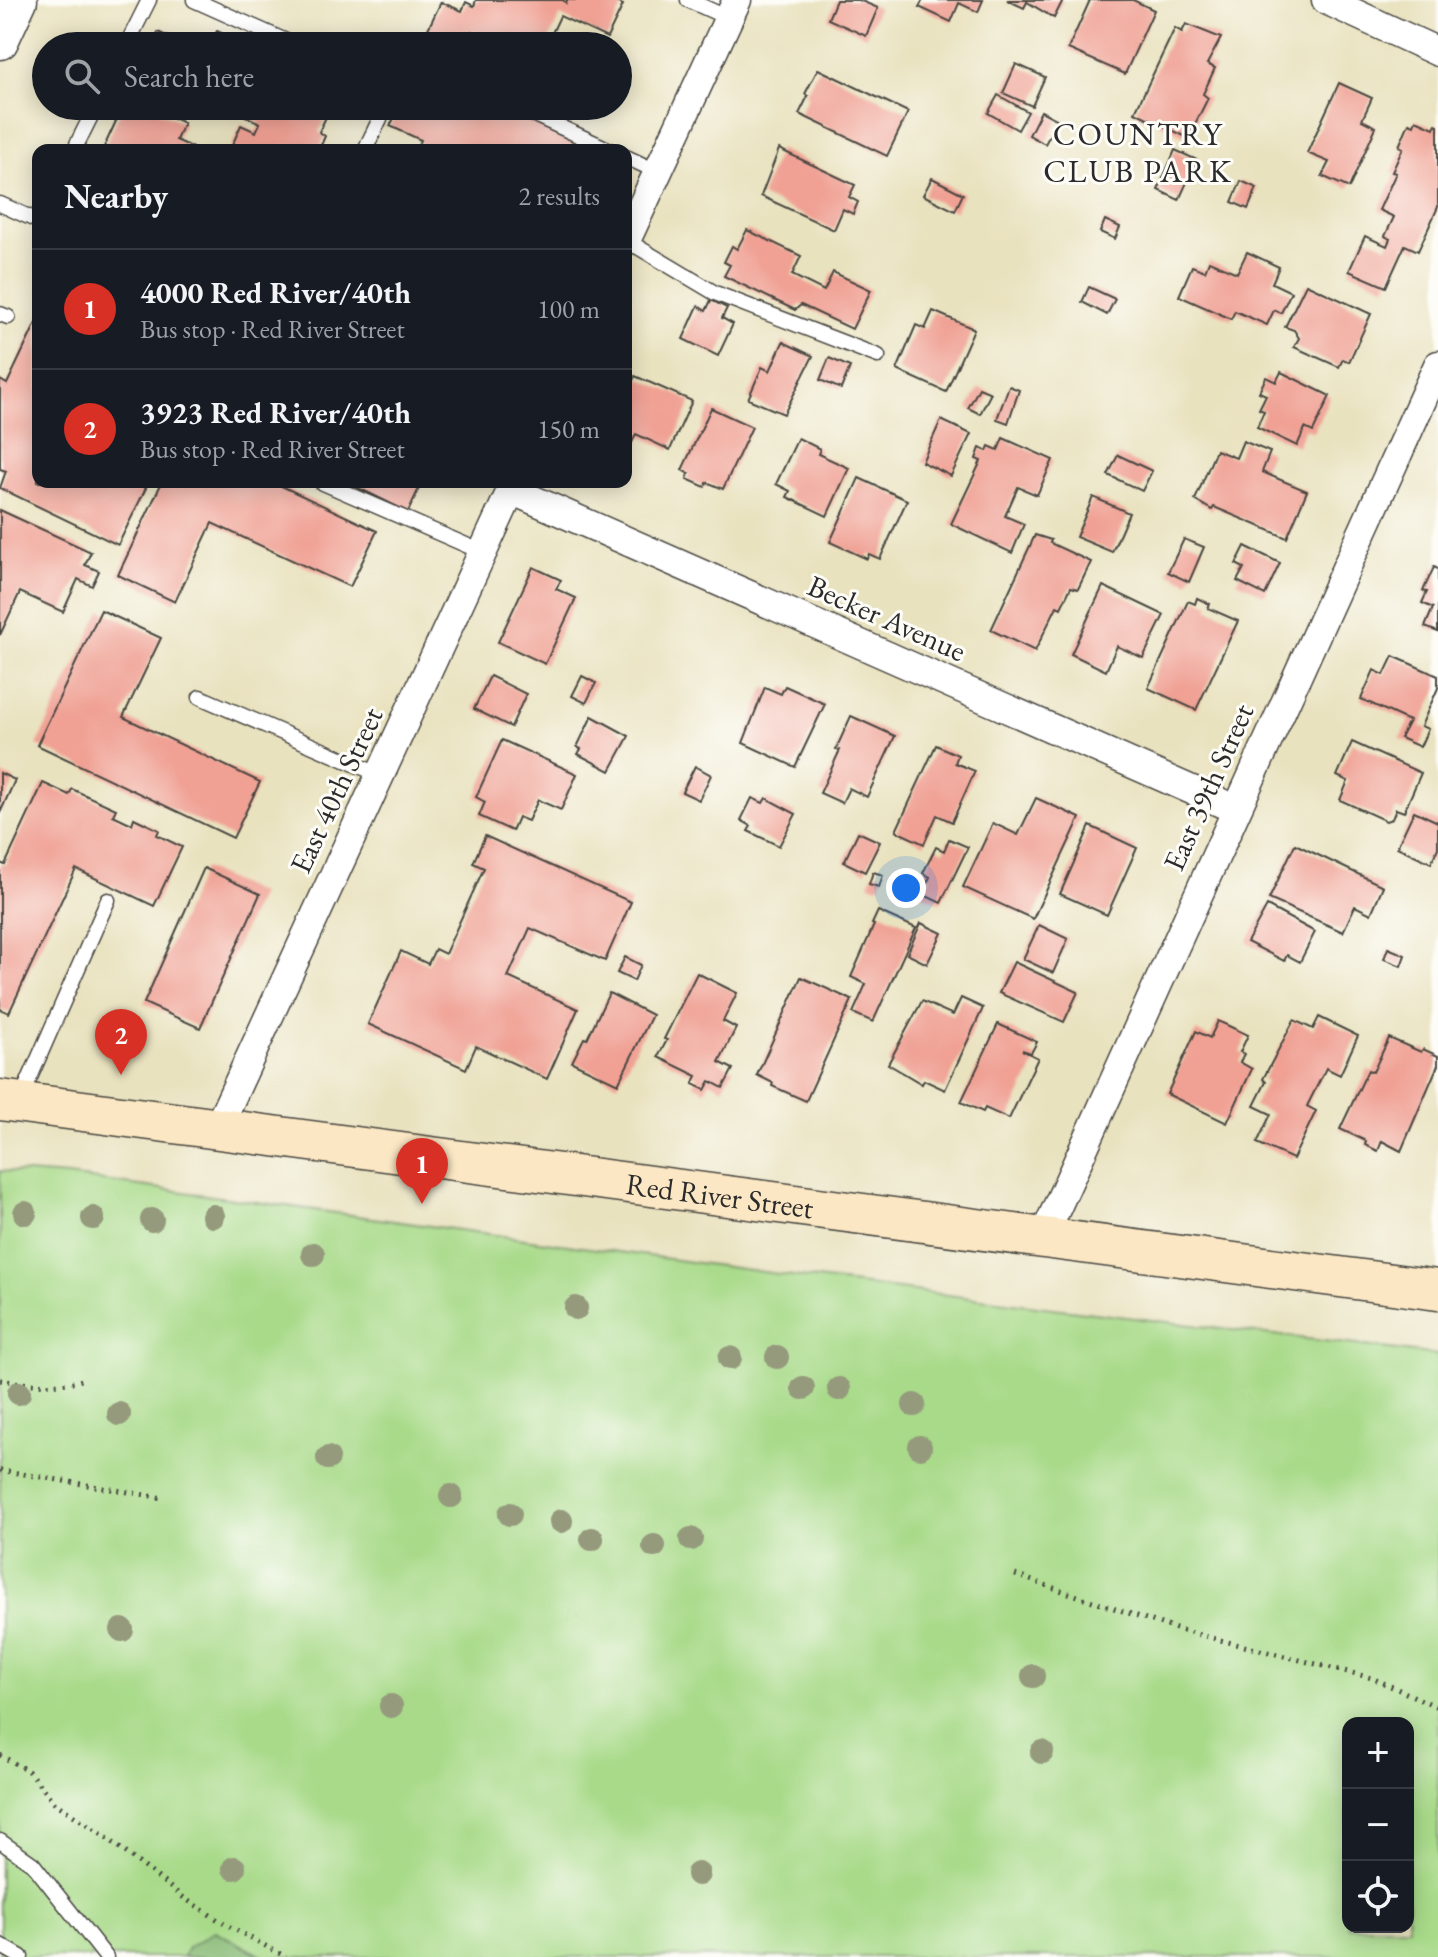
<!DOCTYPE html>
<html lang="en">
<head>
<meta charset="utf-8">
<style>
	:root { --surface:#171b24; --page:#20242c; --text:#f1f3f6; --muted:#9ea1a6; --line:#363941; --accent:#d93025 }
	body { margin:0; font-family:"EB Garamond",serif; background:var(--page); color:var(--text) }
	.controls { position:absolute; right:24px; bottom:24px; display:grid; overflow:hidden; border-radius:16px; box-shadow:0 4px 20px #0003 }
	.controls button { width:72px; height:72px; display:grid; place-items:center; padding:0; border:0; border-bottom:2px solid var(--line); background:var(--surface); color:var(--text); font:40px sans-serif }
	.you { position:absolute; left:906px; top:888px; width:28px; height:28px; margin:-20px; border:6px solid #fff; border-radius:50%; background:#1a73e8; box-shadow:0 0 0 12px #1a73e833 }
	.badge { display:grid; place-items:center; width:52px; height:52px; border-radius:50%; background:var(--accent); color:#fff; font-size:26px; font-weight:700 }
	.pin { position:absolute; translate:-50% -66px; filter:drop-shadow(0 2px 4px #0008) }
	.pin::after { content:''; position:absolute; top:42px; width:28px; height:24px; background:inherit; clip-path:polygon(0 0,100% 0,50% 100%) }
	.list { margin:0; padding:0; list-style:none }
	h2 { display:flex; justify-content:space-between; align-items:center; height:104px; margin:0; padding:0 32px; font-size:34px }
	h2 small { font-size:26px; font-weight:400; color:var(--muted) }
	.list li { display:grid; grid-template-columns:52px 1fr auto; gap:24px; align-items:center; box-sizing:border-box; height:120px; padding:0 32px; border-top:2px solid var(--line) }
	.list b { display:block; font-size:30px; white-space:nowrap }
	.list p { margin:0; font-size:26px; white-space:nowrap; color:var(--muted) }
	.list em { font-size:26px; font-style:normal; color:var(--muted) }
	.icon { flex:none; width:44px; height:44px; fill:none; stroke:currentColor; stroke-width:2; stroke-linecap:round; stroke-linejoin:round }
	.map { position:relative; flex:none; width:1438px; height:1957px; overflow:hidden }
	.search { position:absolute; background:var(--surface); box-shadow:0 4px 20px #0003; left:32px; top:32px; width:600px; height:88px; display:flex; align-items:center; gap:20px; box-sizing:border-box; padding:0 28px; border-radius:44px; color:var(--muted); font-size:30px }
	.panel { position:absolute; background:var(--surface); box-shadow:0 4px 20px #0003; left:32px; top:144px; width:600px; height:344px; border-radius:16px }
	.map>svg:first-child { display:block }
	.green { fill:#a8da89; stroke:#6a825a; stroke-width:2; fill-rule:evenodd }
	.forest { fill:#86ba75; stroke:#587250; stroke-width:2 }
	.building { fill:#f0a194 }
	.lines { fill:none; stroke-linecap:round; stroke-linejoin:round }
	.service-casing { stroke:#484641; stroke-width:17 }
	.minor-casing { stroke:#484641; stroke-width:31 }
	.tertiary-casing { stroke:#484641; stroke-width:39 }
	.secondary-casing { stroke:#484641; stroke-width:43 }
	.path { stroke:#484641; stroke-width:5; stroke-dasharray:2 6; stroke-linecap:butt }
	.service { stroke:#fff; stroke-width:14 }
	.minor { stroke:#fff; stroke-width:28 }
	.tertiary { stroke:#fff; stroke-width:36 }
	.secondary { stroke:#fbe7c3; stroke-width:40 }
	.tree { fill:#959a7d }
	.labels { text-anchor:middle; dominant-baseline:central; stroke-width:6; stroke-linejoin:round; paint-order:stroke }
	.street-label { font-size:30px; fill:#2b2b2b; stroke:#fdfcf7 }
	.neighbourhood-label { font-size:32px; letter-spacing:2px; fill:#2b2b2b; stroke:#fdfcf7 }
</style>
</head>
<body>
<div class="map">
<svg width="1438" height="1957" viewBox="0 0 1438 1957">
	<rect width="100%" height="100%" fill="#fdfcf7"/>
	<filter id="ink" filterUnits="userSpaceOnUse"><feTurbulence type="fractalNoise" baseFrequency=".0125" numOctaves="2"/><feDisplacementMap in="SourceGraphic" scale="16" xChannelSelector="R" yChannelSelector="G"/><feConvolveMatrix kernelMatrix="1 2 1 2 8 2 1 2 1" color-interpolation-filters="sRGB"/></filter>
	<filter id="wash" filterUnits="userSpaceOnUse"><feTurbulence type="fractalNoise" baseFrequency=".006" numOctaves="4" result="noise"/><feDisplacementMap in="SourceGraphic" scale="32" xChannelSelector="R" yChannelSelector="G"/><feGaussianBlur stdDeviation="1.8" result="paint"/><feColorMatrix in="noise" values="0 0 0 0 0 0 0 0 0 0 0 0 0 0 0 0 0 1.4 0 .05"/><feComposite in="paint" operator="in"/></filter>
	<g filter="url(#wash)">
		<rect width="100%" height="100%" fill="#e9e2bf"/>
		<path class="green" d="M0 1171 68 1176 800 1277 1438 1355V1957H0ZM1348 1723H1408V1927H1348Z"/>
		<polygon class="forest" points="215,1931 264,1957 183,1957 188,1948"/>
		<g id="blocks">
			<g class="building">
				<polygon points="476,0 563,0 566,3 567,0 612,0 623,5 607,38 560,16 546,46 485,46 486,42 475,37 477,33 472,31 466,46 453,46 426,33 441,2 462,11 466,2 474,6"/>
				<polygon points="836,0 859,0 878,8 866,36 828,19"/>
				<polygon points="923,0 983,0 978,12 959,3 951,22 919,7"/>
				<polygon points="1007,0 1063,0 1054,18 1027,2 1024,8"/>
				<polygon points="1090,0 1133,0 1154,10 1125,74 1068,49"/>
				<polygon points="1186,24 1221,38 1207,64 1215,68 1203,94 1208,98 1188,138 1135,112 1175,28 1182,32"/>
				<polygon points="217,31 249,46 208,46"/>
				<polygon points="158,32 188,46 151,46"/>
				<polygon points="1016,64 1045,77 1032,106 1003,93"/>
				<polygon points="818,69 908,112 887,156 799,114 808,96 805,94"/>
				<polygon points="1339,83 1372,98 1362,120 1376,127 1349,188 1322,176 1329,162 1307,153"/>
				<polygon points="998,95 1028,112 1018,130 988,113"/>
				<polygon points="123,106 148,106 184,123 176,140 198,150 110,150 104,147"/>
				<polygon points="225,106 331,106 319,132 325,136 319,150 230,150 241,125 256,132 260,123"/>
				<polygon points="400,106 504,106 577,140 573,150 441,150 436,148 435,150 416,150 421,140 390,126"/>
				<polygon points="1041,111 1058,120 1045,144 1029,135"/>
				<polygon points="1416,120 1434,128 1436,124 1438,125 1438,207 1418,251 1405,245 1386,287 1349,271 1365,236 1387,246 1390,239 1385,236 1394,217 1379,210 1396,173 1392,172 1403,148 1399,146 1409,123 1414,125"/>
				<polygon points="779,149 855,185 849,197 858,202 853,214 843,209 834,230 761,196"/>
				<polygon points="1175,150 1197,160 1179,200 1158,190"/>
				<polygon points="932,178 963,194 955,211 923,195"/>
				<polygon points="1241,181 1257,188 1248,209 1232,202"/>
				<polygon points="1105,220 1120,227 1115,239 1100,232"/>
				<polygon points="747,230 801,256 792,275 824,291 833,272 871,290 852,329 801,305 795,310 724,276 730,265 724,262 732,246 737,249"/>
				<polygon points="1247,252 1279,267 1272,283 1291,292 1281,313 1274,310 1267,325 1235,311 1231,319 1179,296 1192,266 1205,271 1209,261 1237,273"/>
				<polygon points="1306,284 1371,314 1349,362 1343,359 1339,367 1294,347 1299,338 1294,330 1285,327"/>
				<polygon points="1089,287 1115,299 1107,315 1082,302"/>
				<polygon points="711,300 727,308 722,318 733,324 718,356 683,339 698,306 706,311"/>
				<polygon points="933,311 974,329 946,392 897,370 916,325 925,329"/>
				<polygon points="38,319 38,482 134,482 146,488 118,545 0,488 6,471 0,469 0,380 7,384"/>
				<polygon points="783,342 813,356 784,414 748,399 762,367 770,371"/>
				<polygon points="829,358 850,367 841,389 820,380"/>
				<polygon points="1281,372 1330,396 1313,432 1305,428 1297,446 1257,427 1264,411 1259,409 1266,395 1259,392 1266,377 1276,382"/>
				<polygon points="635,376 692,401 670,450 636,434 626,456 626,395"/>
				<polygon points="1009,386 1019,390 1008,423 997,419"/>
				<polygon points="979,388 991,393 980,414 968,408"/>
				<polygon points="711,408 752,427 723,489 707,482 705,487 687,479 689,474 682,470"/>
				<polygon points="941,420 971,434 951,476 922,462"/>
				<polygon points="798,438 820,449 818,454 849,468 827,516 787,497 790,491 776,484"/>
				<polygon points="1003,438 1053,460 1037,495 1018,487 1005,516 1024,524 1012,553 951,524 981,461 976,459 980,448 987,451 989,446 998,450"/>
				<polygon points="1243,441 1270,452 1262,472 1307,491 1287,538 1214,507 1212,510 1195,500 1216,450 1236,458"/>
				<polygon points="1118,455 1152,471 1142,491 1108,475"/>
				<polygon points="859,478 907,500 880,559 869,554 867,559 830,542"/>
				<polygon points="162,482 273,482 377,531 350,587 212,523 175,602 118,575"/>
				<polygon points="346,482 422,482 408,512"/>
				<polygon points="1093,497 1129,513 1112,552 1076,537"/>
				<polygon points="0,510 91,552 85,565 99,571 92,586 78,579 63,612 20,592 0,635"/>
				<polygon points="1035,535 1051,540 1050,543 1091,562 1078,589 1071,587 1061,608 1057,606 1035,651 991,630"/>
				<polygon points="1184,539 1204,547 1189,582 1168,572"/>
				<polygon points="1245,546 1280,563 1265,595 1237,581 1244,568 1236,564"/>
				<polygon points="533,567 561,580 556,589 576,598 545,664 498,642"/>
				<polygon points="1434,567 1438,569 1438,632 1425,627 1433,608 1422,603 1427,592 1423,591"/>
				<polygon points="1103,586 1164,615 1143,658 1117,646 1106,671 1071,654"/>
				<polygon points="1197,598 1210,604 1208,608 1238,621 1196,710 1148,688 1188,601 1195,604"/>
				<polygon points="101,610 161,638 123,717 260,782 233,838 37,745"/>
				<polygon points="1393,656 1438,676 1438,688 1421,726 1428,729 1420,747 1400,738 1409,721 1361,699 1374,670 1384,675"/>
				<polygon points="490,676 526,694 511,727 474,709"/>
				<polygon points="582,676 596,683 586,703 572,696"/>
				<polygon points="785,686 825,704 795,767 743,743 765,687 781,694"/>
				<polygon points="592,716 629,736 610,771 578,754 581,749 577,747"/>
				<polygon points="851,716 895,736 867,797 849,788 842,803 820,793 840,750 836,749"/>
				<polygon points="502,740 577,774 561,810 538,800 528,821 518,817 512,831 479,816 485,802 476,797"/>
				<polygon points="1352,742 1421,773 1404,812 1396,809 1392,819 1386,821 1340,800 1348,781 1337,776"/>
				<polygon points="936,745 958,755 955,763 975,771 952,822 937,815 924,844 896,831"/>
				<polygon points="695,766 711,775 699,800 682,792"/>
				<polygon points="0,773 15,780 0,813"/>
				<polygon points="43,783 69,795 72,789 116,809 113,815 132,824 134,818 159,830 157,835 182,847 154,906 76,869 9,1013 0,1009 0,863 5,865"/>
				<polygon points="752,798 763,803 766,798 796,814 779,846 748,831 751,826 741,820"/>
				<polygon points="1036,798 1080,818 1033,919 963,887 993,823 1018,835"/>
				<polygon points="1414,811 1438,822 1438,848 1431,863 1397,847"/>
				<polygon points="1090,826 1137,848 1107,915 1060,894"/>
				<polygon points="858,832 880,842 865,872 844,862"/>
				<polygon points="485,836 631,902 605,961 530,928 508,977 578,1009 547,1079 476,1046 466,1069 368,1024 401,951 428,964 435,949 445,954 484,868 473,863"/>
				<polygon points="949,839 968,847 941,903 922,894 930,877 923,873 936,847 944,851"/>
				<polygon points="1295,844 1383,886 1371,914 1355,906 1343,932 1269,899"/>
				<polygon points="204,868 260,894 200,1028 144,1003"/>
				<polygon points="873,872 883,875 879,887 869,884"/>
				<polygon points="1267,906 1315,932 1300,962 1287,955 1284,961 1247,942"/>
				<polygon points="878,911 916,928 873,1022 853,1013 866,984 851,977 874,925 872,924"/>
				<polygon points="921,923 942,933 927,964 907,954"/>
				<polygon points="1039,925 1068,939 1053,973 1023,959"/>
				<polygon points="1388,948 1405,955 1401,966 1384,959"/>
				<polygon points="625,957 641,965 634,981 617,973"/>
				<polygon points="1014,962 1078,992 1064,1022 999,993"/>
				<polygon points="697,973 737,993 723,1021 736,1028 719,1062 733,1069 723,1088 710,1081 705,1090 693,1084 697,1076 658,1057 667,1040 664,1039"/>
				<polygon points="801,977 852,1000 806,1101 772,1086 773,1083 757,1075"/>
				<polygon points="609,993 652,1015 618,1084 572,1062 584,1038 587,1039"/>
				<polygon points="961,998 983,1008 945,1090 924,1080 922,1084 888,1064 922,1001 953,1015"/>
				<polygon points="1319,1017 1358,1036 1340,1075 1326,1068 1307,1106 1316,1111 1293,1159 1257,1143 1271,1114 1254,1106 1266,1082 1263,1079 1294,1020 1313,1029"/>
				<polygon points="1218,1021 1248,1035 1240,1052 1244,1054 1240,1062 1252,1069 1227,1123 1167,1094 1196,1031 1210,1038"/>
				<polygon points="998,1024 1037,1042 1031,1053 1022,1050 1038,1058 1009,1119 985,1108 983,1112 961,1102"/>
				<polygon points="1389,1038 1421,1052 1423,1049 1438,1056 1438,1065 1401,1151 1382,1141 1378,1151 1365,1145 1366,1141 1340,1129 1368,1070 1373,1072"/>
			</g>
		</g>
	</g>
	<g filter="url(#ink)">
		<use href="#blocks" fill-opacity="0" stroke="#484641" stroke-width="2"/>
		<g class="lines">
			<g class="service-casing">
				<g id="service">
					<polyline points="194,0 297,46"/>
					<polyline points="688,0 728,18"/>
					<polyline points="126,46 149,0"/>
					<polyline points="515,106 610,150"/>
					<polyline points="77,144 96,106"/>
					<polyline points="365,150 386,106"/>
					<polyline points="626,157 658,172"/>
					<polyline points="0,204 38,221"/>
					<polyline points="626,240 715,293 878,356"/>
					<polyline points="0,314 8,317"/>
					<polyline points="321,482 482,552"/>
					<polyline points="200,697 380,775"/>
					<polyline points="21,1098 108,900"/>
					<polyline points="0,1841 33,1864 106,1957"/>
					<polyline points="0,1945 21,1957"/>
				</g>
			</g>
			<g class="minor-casing">
				<g id="minor">
					<polyline points="1326,0 1438,52"/>
					<polyline points="626,241 737,0"/>
					<polyline points="511,490 1235,809"/>
					<polyline points="218,1127 515,482"/>
					<polyline points="1043,1238 1438,365"/>
				</g>
			</g>
			<g class="tertiary-casing">
				<polyline id="tertiary" points="0,41 19,0"/>
			</g>
			<g class="secondary-casing">
				<g id="secondary">
					<path id="s1" d="M0 1100 1438 1290"/>
				</g>
			</g>
			<g class="path">
				<path d="M0 1380C29 1384 53 1388 82 1380"/>
				<polyline points="0,1470 163,1498"/>
				<polyline points="1015,1575 1176,1629 1372,1678 1438,1707"/>
				<polyline points="0,1755 28,1771 55,1803 102,1834 184,1898 223,1923 286,1957"/>
			</g>
			<use href="#service" class="service"/>
			<use href="#minor" class="minor"/>
			<use href="#tertiary" class="tertiary"/>
			<use href="#secondary" class="secondary"/>
		</g>
		<g class="tree">
			<circle cx="25" cy="1213" r="12"/>
			<circle cx="213" cy="1216" r="12"/>
			<circle cx="93" cy="1218" r="12"/>
			<circle cx="152" cy="1220" r="12"/>
			<circle cx="313" cy="1254" r="12"/>
			<circle cx="576" cy="1308" r="12"/>
			<circle cx="777" cy="1357" r="12"/>
			<circle cx="730" cy="1358" r="12"/>
			<circle cx="803" cy="1388" r="12"/>
			<circle cx="839" cy="1389" r="12"/>
			<circle cx="19" cy="1393" r="12"/>
			<circle cx="914" cy="1405" r="12"/>
			<circle cx="119" cy="1414" r="12"/>
			<circle cx="920" cy="1447" r="12"/>
			<circle cx="328" cy="1458" r="12"/>
			<circle cx="451" cy="1496" r="12"/>
			<circle cx="510" cy="1514" r="12"/>
			<circle cx="561" cy="1521" r="12"/>
			<circle cx="592" cy="1539" r="12"/>
			<circle cx="691" cy="1539" r="12"/>
			<circle cx="654" cy="1546" r="12"/>
			<circle cx="122" cy="1630" r="12"/>
			<circle cx="1033" cy="1676" r="12"/>
			<circle cx="391" cy="1706" r="12"/>
			<circle cx="1042" cy="1752" r="12"/>
			<circle cx="234" cy="1868" r="12"/>
			<circle cx="698" cy="1874" r="12"/>
		</g>
	</g>
	<g class="labels">
		<g class="street-label">
			<text transform="translate(887 618) rotate(24)">Becker Avenue</text>
			<text transform="translate(1208 787) rotate(-66)">East 39th Street</text>
			<text transform="translate(336 790) rotate(-65)">East 40th Street</text>
			<text stroke="none"><textPath href="#s1" startOffset="726">Red River Street</textPath></text>
		</g>
		<g class="neighbourhood-label">
			<text x="1138" y="134">COUNTRY<tspan x="1138" dy="37">CLUB PARK</tspan></text>
		</g>
	</g>
</svg>
<div class="controls">
<button>+</button>
<button>−</button>
<button><svg class="icon" aria-label="locate" viewBox="0 0 24 24"><circle cx="12" cy="12" r="6"/><path d="M12 2v4M12 18v4M2 12h4M18 12h4"/></svg></button>
</div>
<div class="you"></div>
<div class="pin badge" style="left:422px;top:1204px">1</div>
<div class="pin badge" style="left:121px;top:1075px">2</div>
<div class="search"><svg class="icon" aria-label="search" viewBox="0 0 24 24"><circle cx="10" cy="10" r="6"/><path d="M15 15l6 6"/></svg>Search here</div>
<section class="panel">
<h2>Nearby<small>2 results</small></h2>
<ul class="list">
<li><span class="badge">1</span><div><b>4000 Red River/40th</b><p>Bus stop · Red River Street</p></div><em>100 m</em></li>
<li><span class="badge">2</span><div><b>3923 Red River/40th</b><p>Bus stop · Red River Street</p></div><em>150 m</em></li>
</ul>
</section>
</div>
</body>
</html>
